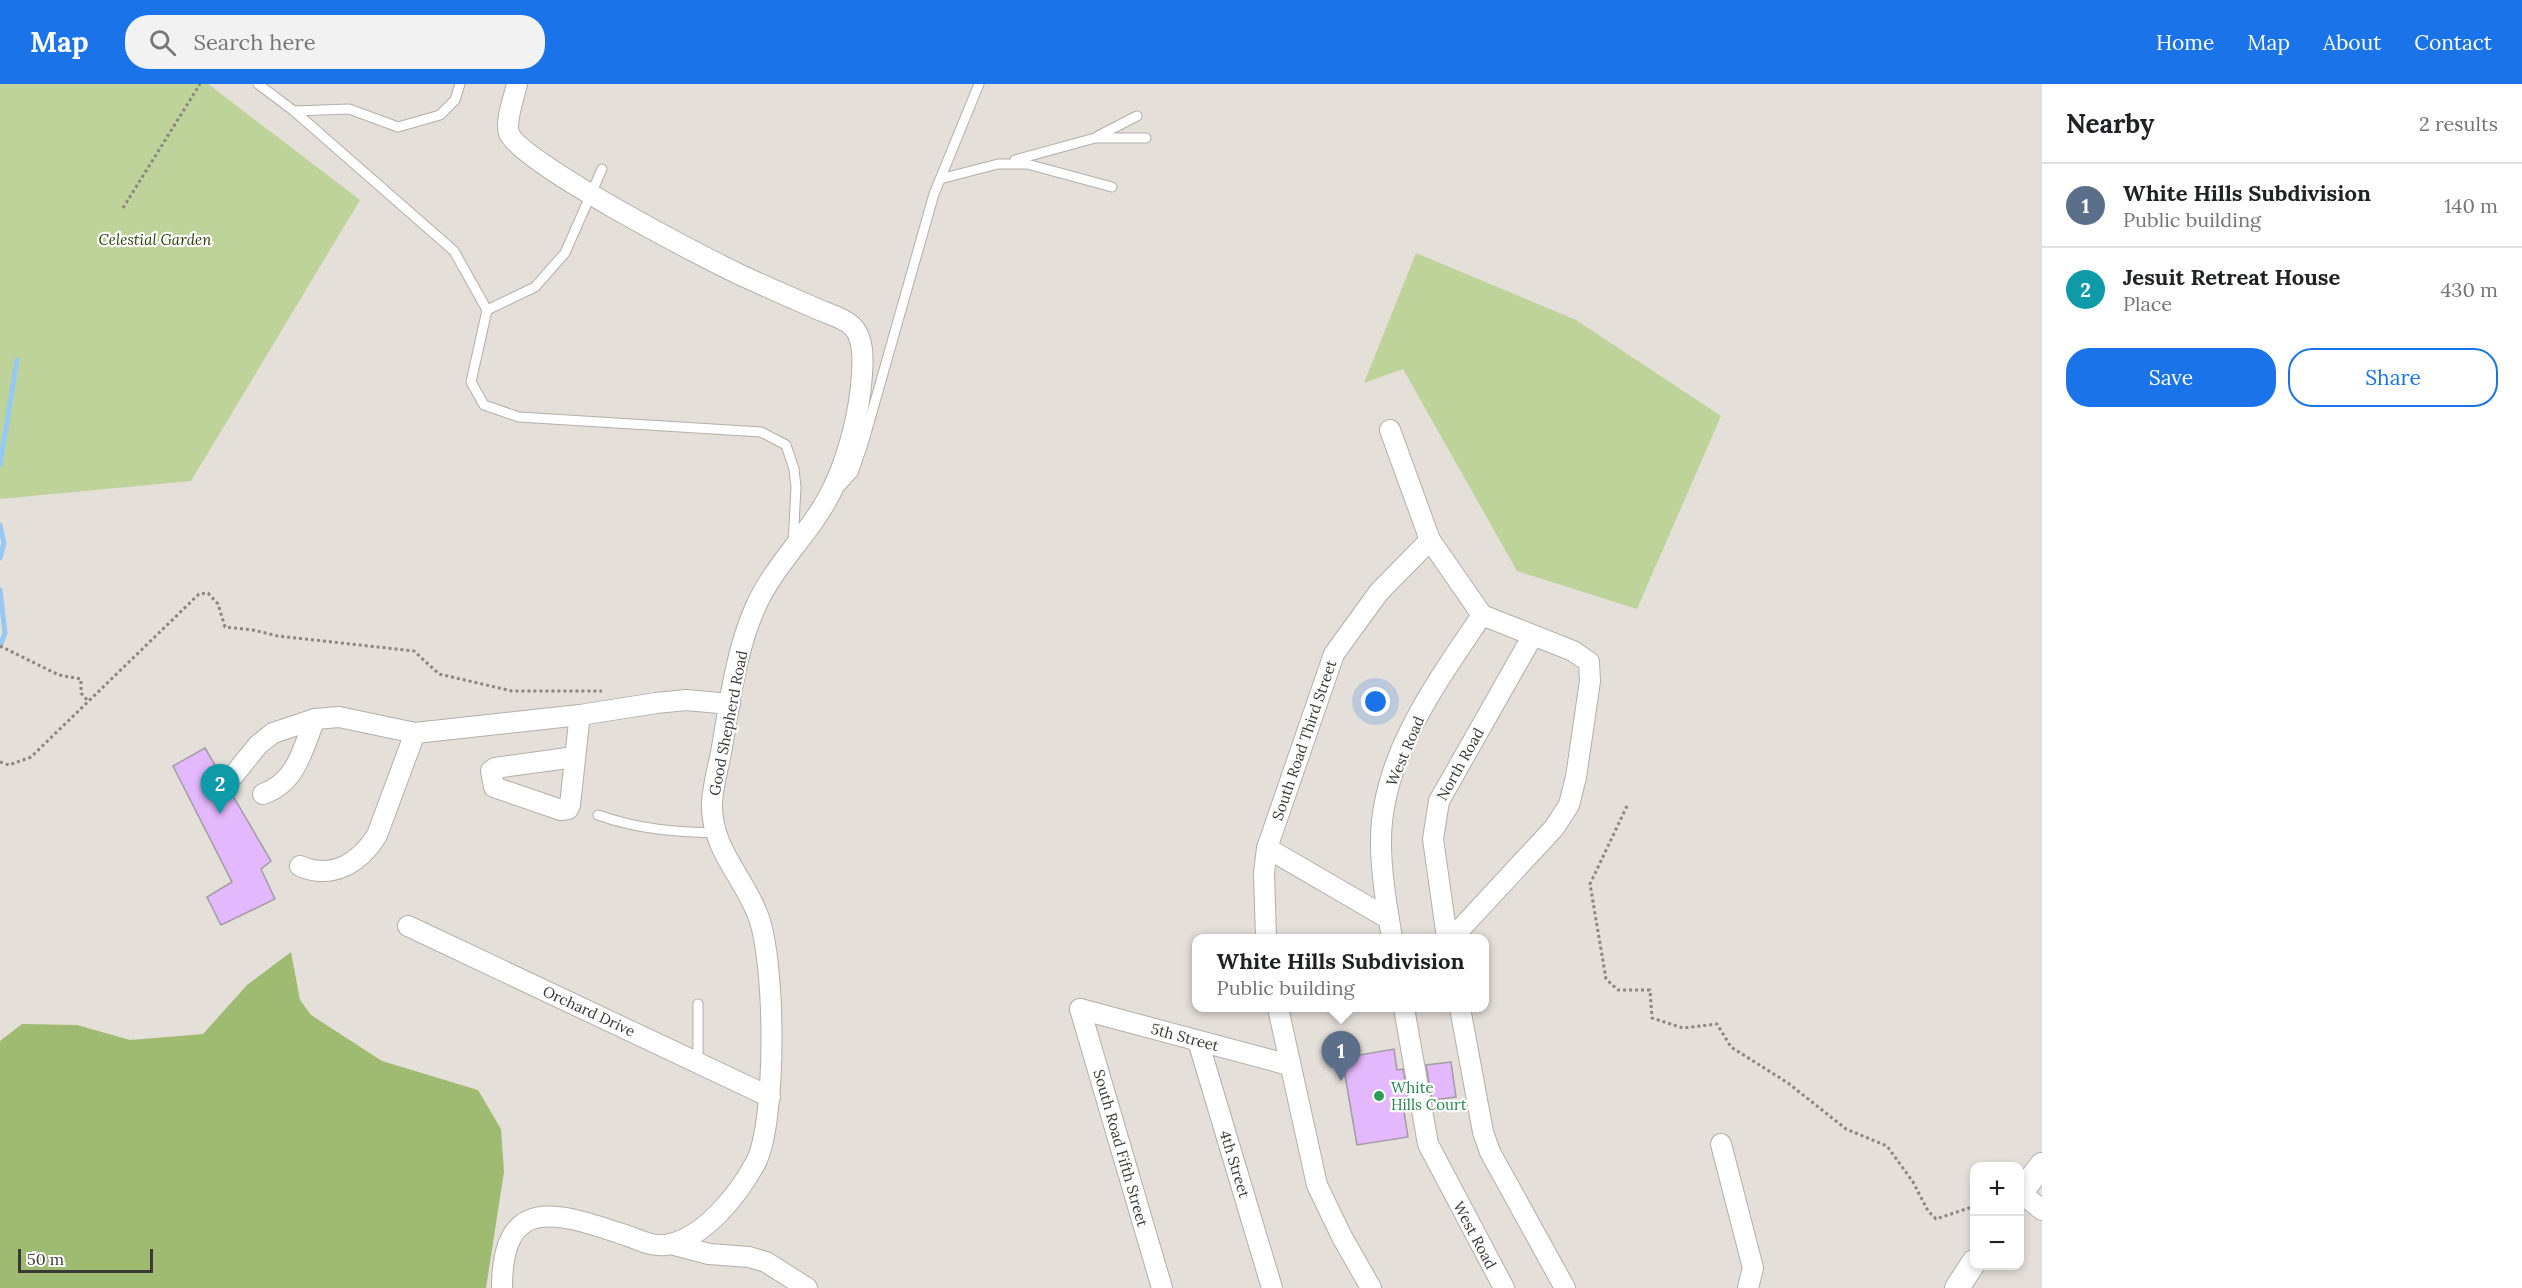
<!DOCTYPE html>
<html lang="en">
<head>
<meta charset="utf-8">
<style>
	:root { --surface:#fff; --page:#f2f2f2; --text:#202124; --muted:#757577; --line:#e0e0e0; --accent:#1a73e8 }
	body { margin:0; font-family:Lora,serif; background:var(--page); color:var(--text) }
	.controls { position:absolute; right:18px; bottom:18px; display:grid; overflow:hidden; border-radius:12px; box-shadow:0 3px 9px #0003 }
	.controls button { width:54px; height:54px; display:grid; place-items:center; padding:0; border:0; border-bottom:2px solid var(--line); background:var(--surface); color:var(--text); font:30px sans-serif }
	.scale { position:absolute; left:18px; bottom:15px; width:135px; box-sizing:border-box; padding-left:6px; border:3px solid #3b3936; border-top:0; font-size:16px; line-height:21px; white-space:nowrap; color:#3b3936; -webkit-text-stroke:4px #fff; paint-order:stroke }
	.you { position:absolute; left:1376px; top:618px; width:21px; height:21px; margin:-15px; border:4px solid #fff; border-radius:50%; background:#1a73e8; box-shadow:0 0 0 9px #1a73e833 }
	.badge { display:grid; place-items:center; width:39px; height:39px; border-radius:50%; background:var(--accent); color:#fff; font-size:20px; font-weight:700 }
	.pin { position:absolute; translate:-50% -50px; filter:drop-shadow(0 2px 3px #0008) }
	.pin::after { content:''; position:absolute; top:32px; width:21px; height:18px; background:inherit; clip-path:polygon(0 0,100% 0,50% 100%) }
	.popup { position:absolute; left:1192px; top:850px; width:297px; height:78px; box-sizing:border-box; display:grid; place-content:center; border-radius:12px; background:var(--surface); filter:drop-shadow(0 2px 4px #0005); font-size:20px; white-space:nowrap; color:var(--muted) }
	.popup b { font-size:22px; color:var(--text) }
	.popup::after { content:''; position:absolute; left:50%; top:100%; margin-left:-12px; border:12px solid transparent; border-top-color:var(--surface) }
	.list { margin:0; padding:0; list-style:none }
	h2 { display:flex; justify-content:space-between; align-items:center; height:78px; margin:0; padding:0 24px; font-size:26px }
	h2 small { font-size:20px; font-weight:400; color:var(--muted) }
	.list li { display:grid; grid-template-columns:39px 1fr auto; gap:18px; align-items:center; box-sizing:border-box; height:84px; padding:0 24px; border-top:2px solid var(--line) }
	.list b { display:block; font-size:22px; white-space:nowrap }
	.list p { margin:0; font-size:20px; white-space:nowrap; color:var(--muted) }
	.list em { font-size:20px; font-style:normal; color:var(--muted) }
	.actions { display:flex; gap:12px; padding:18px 24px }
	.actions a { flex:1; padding:14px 0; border:2px solid var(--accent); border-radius:24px; text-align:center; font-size:21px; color:var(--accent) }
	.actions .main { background:var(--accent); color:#fff }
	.icon { flex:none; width:33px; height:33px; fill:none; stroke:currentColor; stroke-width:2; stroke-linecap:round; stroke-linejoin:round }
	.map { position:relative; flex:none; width:2042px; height:1204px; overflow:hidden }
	header { display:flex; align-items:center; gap:36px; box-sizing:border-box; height:84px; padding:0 30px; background:var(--accent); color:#fff }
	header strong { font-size:28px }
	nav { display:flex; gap:33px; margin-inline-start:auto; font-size:21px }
	.search { width:420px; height:54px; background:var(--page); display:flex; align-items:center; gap:15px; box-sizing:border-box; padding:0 21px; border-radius:24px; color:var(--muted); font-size:22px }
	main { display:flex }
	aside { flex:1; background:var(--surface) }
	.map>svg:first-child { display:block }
	.green { fill:#bdd39a }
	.forest { fill:#9fba71 }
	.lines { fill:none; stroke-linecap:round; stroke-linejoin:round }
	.stream { stroke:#96c8f4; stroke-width:5 }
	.building { fill:#e3b8fc; stroke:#a09ca3; stroke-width:1.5 }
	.service-casing { stroke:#b4aea8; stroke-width:11 }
	.minor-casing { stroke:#b4aea8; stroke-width:22 }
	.tertiary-casing { stroke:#b4aea8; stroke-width:26 }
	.path { stroke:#8a8682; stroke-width:3; stroke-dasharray:3 3; stroke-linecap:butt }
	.service { stroke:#fff; stroke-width:9 }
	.minor { stroke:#fff; stroke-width:20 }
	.tertiary { stroke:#fff; stroke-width:24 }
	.leisure-dot { fill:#2e9e5b; stroke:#fff; stroke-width:2 }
	.labels { text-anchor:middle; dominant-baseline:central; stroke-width:4.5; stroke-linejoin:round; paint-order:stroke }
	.park-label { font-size:15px; font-style:italic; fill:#2e3f08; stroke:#fff }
	.street-label { font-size:15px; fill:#3b3936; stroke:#fff }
	.leisure-label { font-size:15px; fill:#27864d; stroke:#fff; text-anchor:start }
</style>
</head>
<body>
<header>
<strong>Map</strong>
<div class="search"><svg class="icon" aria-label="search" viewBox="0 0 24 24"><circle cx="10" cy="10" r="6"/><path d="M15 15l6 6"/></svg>Search here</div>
<nav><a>Home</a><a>Map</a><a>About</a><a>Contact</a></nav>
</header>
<main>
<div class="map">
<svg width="2042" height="1204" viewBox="0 0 2042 1204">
	<rect width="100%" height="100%" fill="#e5dfd9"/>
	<g class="green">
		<polygon points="0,0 208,0 360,116 191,397 0,415"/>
		<polygon points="1416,169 1576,236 1721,332 1637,525 1517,487 1403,285 1364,299"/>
	</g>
	<polygon class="forest" points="291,868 300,916 311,931 382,977 478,1006 501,1045 504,1088 486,1204 0,1204 0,957 22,940 77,941 130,956 203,950 247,901"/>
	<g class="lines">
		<g class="stream">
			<polyline points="0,381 17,276"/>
			<polyline points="0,441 4,459 0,474"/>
			<polyline points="0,506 5,549 0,562"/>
		</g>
	</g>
	<g class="building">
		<polygon points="205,664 271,777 261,785 275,815 221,841 207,813 232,798 173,682"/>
		<polygon points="1394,965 1397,986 1403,985 1409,1020 1403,1021 1408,1053 1357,1061 1342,974"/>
		<polygon points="1451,978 1456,1013 1432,1016 1426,981"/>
	</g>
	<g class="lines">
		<g class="service-casing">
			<g id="service">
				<polyline points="258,0 294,27 454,167 487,226 471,298 484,321 519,333 761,348 786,361 794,385 796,403 793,460"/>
				<polyline points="294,27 349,25 398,43 440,31 455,16 460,0"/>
				<polyline points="1098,52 1137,32"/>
				<polyline points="1015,76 1095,54 1146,54"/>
				<polyline points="940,95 998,80 1027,80 1112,103"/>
				<polyline points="487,226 535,203 565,169 602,85"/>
				<polyline points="841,402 853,389 863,360 934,110 979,0"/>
				<path d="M598 731C637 745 675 748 716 749"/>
				<polyline points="698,979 698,920"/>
			</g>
		</g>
		<g class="minor-casing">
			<g id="minor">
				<polyline points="1390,346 1430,456 1482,531 1573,567 1589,578 1590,597 1576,693 1569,721 1554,744 1452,854"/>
				<polyline points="575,673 495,684 491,687 494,703 561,726 568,725 570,721 579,638 580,631"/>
				<polyline points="233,692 258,661 273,649 315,635 339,633 415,649 580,631 656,619 686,616 730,620"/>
				<path d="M263 710C297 698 302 666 315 635"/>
				<polyline points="1267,764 1389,835"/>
				<path d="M300 782C332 796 360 779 377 751L415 649"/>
				<polyline points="408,842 770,1013"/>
				<polyline points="1266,854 1264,789 1267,764 1334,570 1379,508 1430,456"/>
				<path d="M1392 854C1387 824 1381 790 1381 759 1380 674 1437 598 1482 531"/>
				<polyline points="1447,854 1433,755 1439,717 1532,553"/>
				<polyline points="1278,924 1317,1101 1342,1153 1371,1204"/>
				<polyline points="1404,924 1428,1060 1504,1204"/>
				<polyline points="1460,924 1483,1048 1490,1068 1565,1204"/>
				<polyline points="1080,925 1162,1204"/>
				<polyline points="1080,925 1289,981"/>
				<polyline points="1198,957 1272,1204"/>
				<polyline points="1721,1060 1753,1184 1748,1204"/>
				<polyline points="2020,1108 2042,1126"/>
				<polyline points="671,1160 709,1170 749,1173 766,1178 807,1204"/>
				<path d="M502 1204C502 1108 559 1129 625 1151 638 1155 651 1163 665 1161 703 1156 739 1110 756 1078 777 1036 776 873 757 829 743 793 711 763 712 721 712 703 719 682 722 663 730 617 736 567 755 524 774 480 813 447 833 404 849 371 860 326 862 290 863 275 864 253 852 242 845 235 832 231 822 227 797 216 771 205 745 193 708 176 519 78 509 49 505 36 514 14 517 0"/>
			</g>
		</g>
		<g class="tertiary-casing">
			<g id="tertiary">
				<polyline points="2020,1109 2042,1081"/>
				<polyline points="1957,1204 1974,1178"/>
			</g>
		</g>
		<g class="path">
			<polyline points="123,124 200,0"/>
			<polyline points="0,562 59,591 81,595 81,609 88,617"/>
			<polyline points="0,678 9,681 31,673 199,510 208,509 218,520 225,543 253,546 278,552 414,567 439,590 512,607 602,607"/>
			<polyline points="1627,722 1590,800 1606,895 1618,906 1650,906 1652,934 1683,944 1717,940 1731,963 1788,999 1846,1045 1887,1062 1913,1098 1928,1127 1936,1135 1969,1124 1974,1126"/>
		</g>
		<use href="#service" class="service"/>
		<use href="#minor" class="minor"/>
		<use href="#tertiary" class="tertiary"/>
	</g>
	<circle class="leisure-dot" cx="1379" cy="1012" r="6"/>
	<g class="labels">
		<g class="park-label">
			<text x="155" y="155">Celestial Garden</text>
		</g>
		<g class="street-label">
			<text transform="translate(728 639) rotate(-79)">Good Shepherd Road</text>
			<text transform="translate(1304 656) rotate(-71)">South Road Third Street</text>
			<text transform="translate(1405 667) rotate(-67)">West Road</text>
			<text transform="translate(1460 680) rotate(-61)">North Road</text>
			<text transform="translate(589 927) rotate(25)">Orchard Drive</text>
			<text transform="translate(1185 953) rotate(15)">5th Street</text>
			<text transform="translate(1121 1064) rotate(74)">South Road Fifth Street</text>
			<text transform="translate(1235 1080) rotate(73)">4th Street</text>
			<text transform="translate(1475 1151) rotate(62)">West Road</text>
		</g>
		<g class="leisure-label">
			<text x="1391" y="1003">White<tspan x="1391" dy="17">Hills Court</tspan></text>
		</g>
	</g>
</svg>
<div class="controls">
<button>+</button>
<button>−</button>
</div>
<div class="scale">50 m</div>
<div class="you"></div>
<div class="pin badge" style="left:1341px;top:997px;background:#5c6f8a">1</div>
<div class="popup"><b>White Hills Subdivision</b>Public building</div>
<div class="pin badge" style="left:220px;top:730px;background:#0f9aa8">2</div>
</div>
<aside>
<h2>Nearby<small>2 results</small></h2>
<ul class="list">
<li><span class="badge" style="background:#5c6f8a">1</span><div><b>White Hills Subdivision</b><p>Public building</p></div><em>140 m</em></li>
<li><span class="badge" style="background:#0f9aa8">2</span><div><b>Jesuit Retreat House</b><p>Place</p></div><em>430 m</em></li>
</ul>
<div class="actions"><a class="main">Save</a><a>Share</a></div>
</aside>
</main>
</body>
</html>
